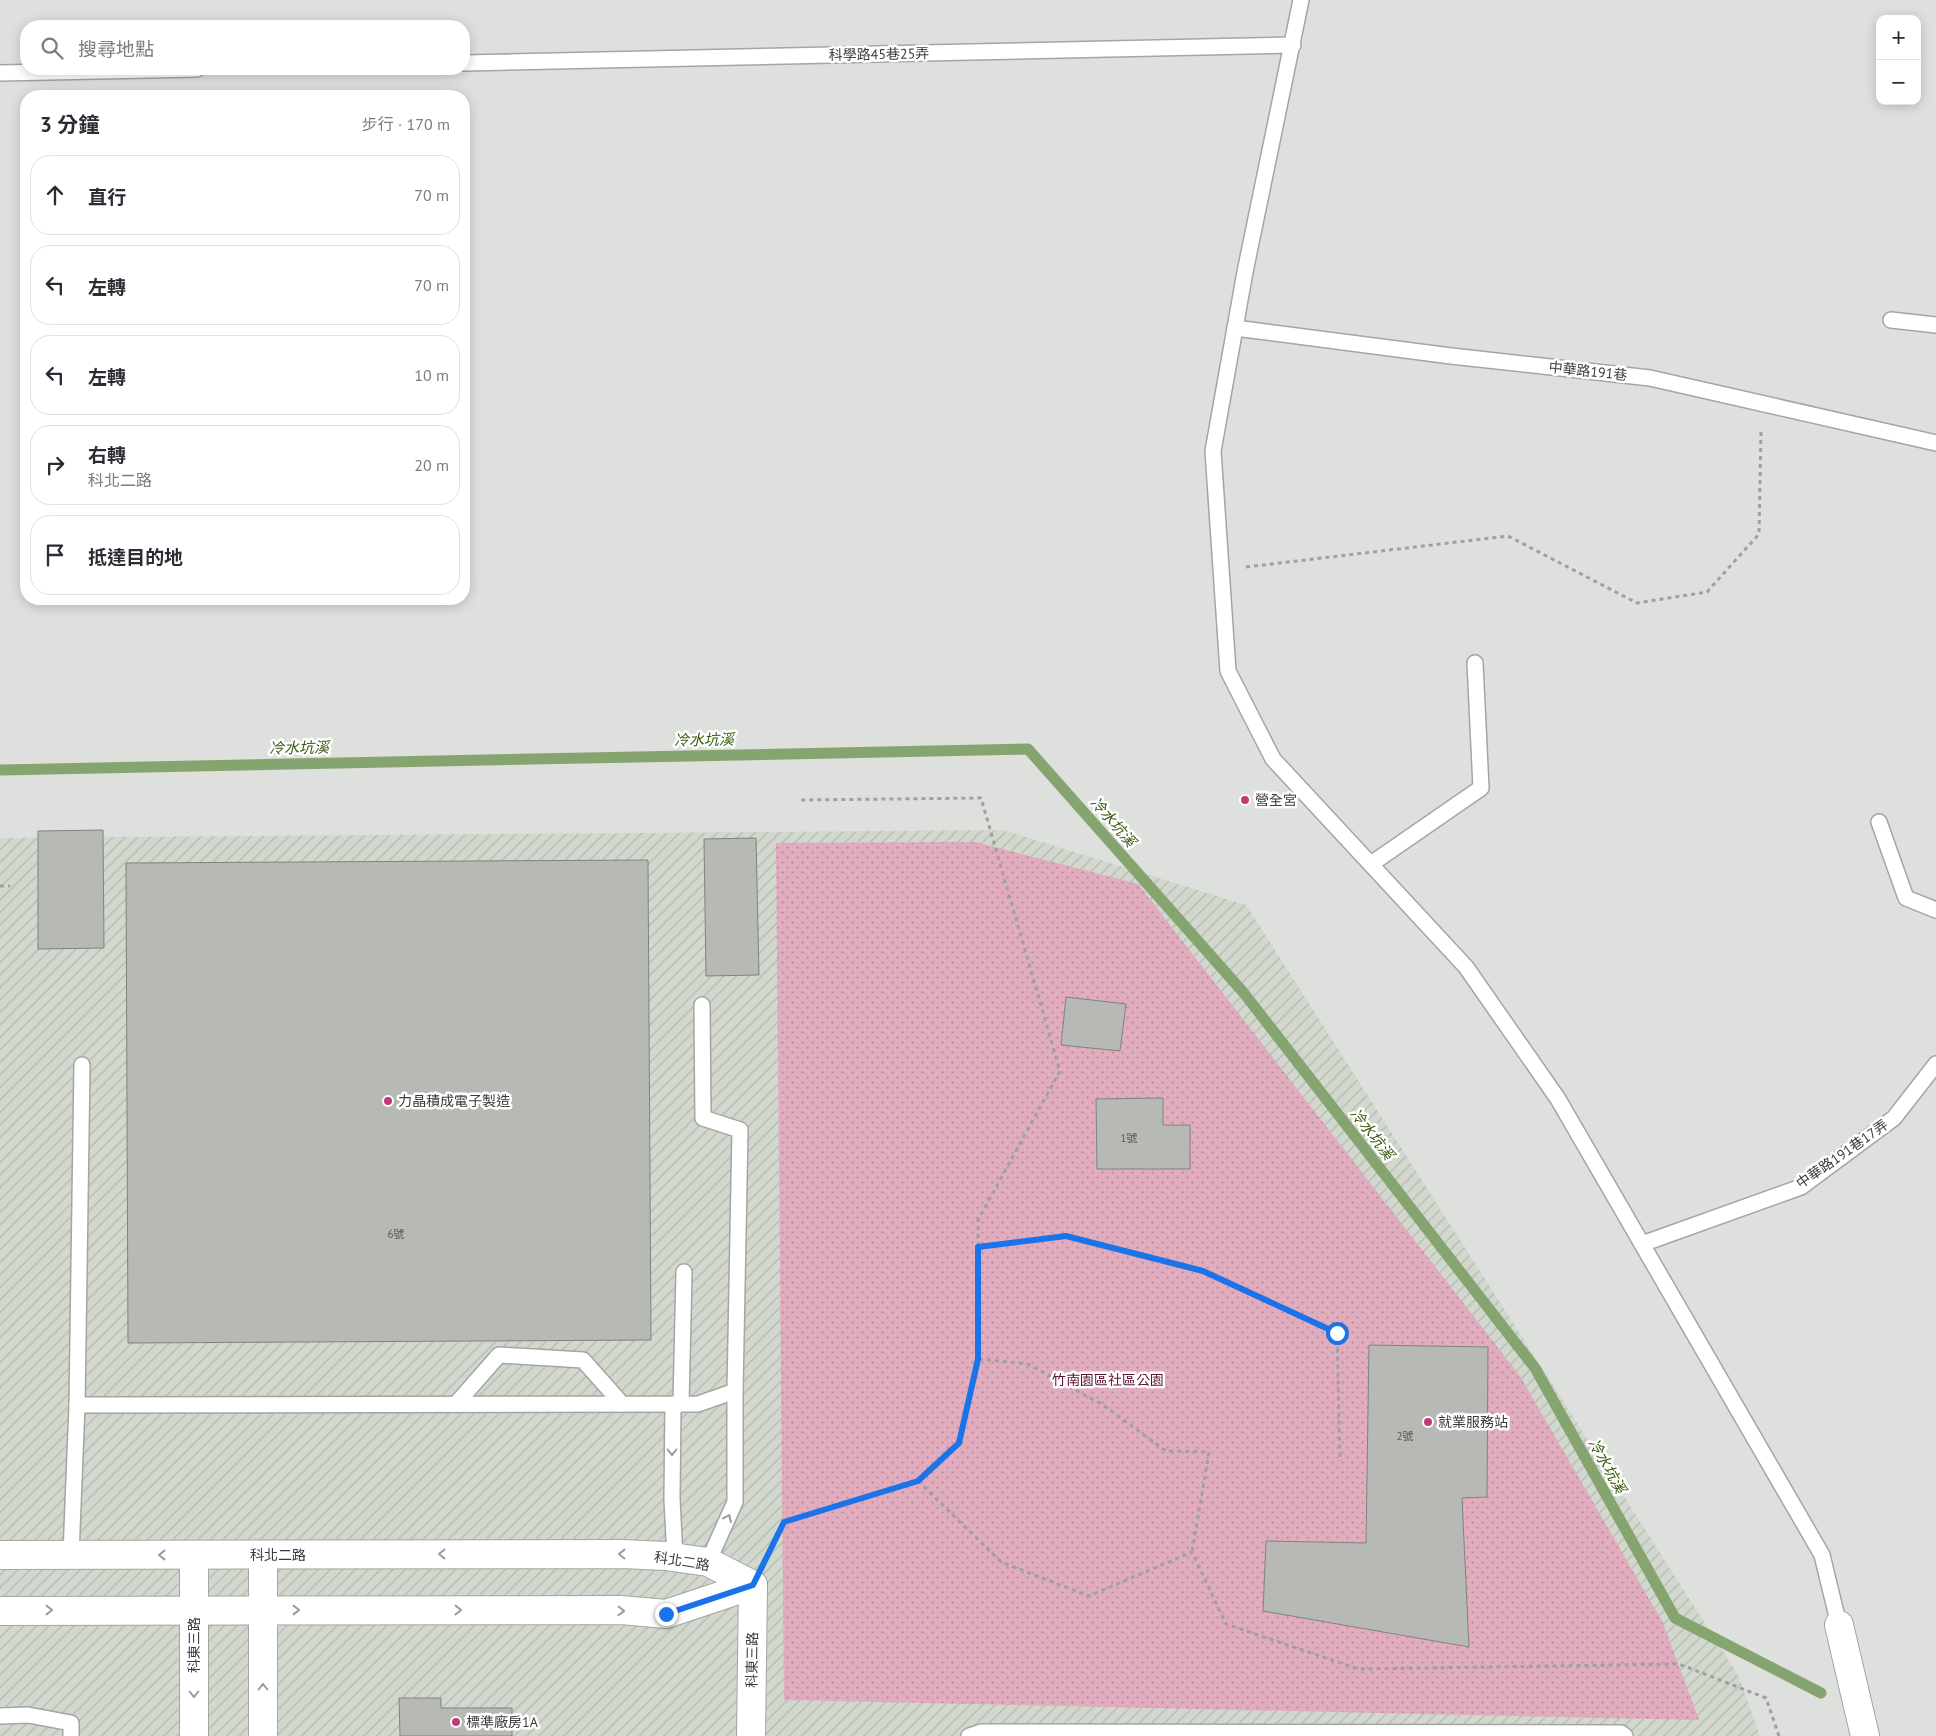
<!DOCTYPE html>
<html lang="zh-TW">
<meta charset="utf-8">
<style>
body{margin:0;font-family:"PT Sans","Noto Sans TC",sans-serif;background:#f2f2f3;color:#2b2b33}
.controls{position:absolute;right:15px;top:15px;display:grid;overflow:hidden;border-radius:10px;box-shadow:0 2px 12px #0003}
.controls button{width:45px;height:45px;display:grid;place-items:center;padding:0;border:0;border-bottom:1px solid #e1e1e2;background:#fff;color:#2b2b33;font:25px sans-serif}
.stop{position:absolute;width:15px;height:15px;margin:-11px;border:4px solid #1a73e8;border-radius:50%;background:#fff}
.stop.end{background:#1a73e8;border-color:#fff;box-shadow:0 1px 5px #0008}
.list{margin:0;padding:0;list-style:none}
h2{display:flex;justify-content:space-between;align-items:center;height:65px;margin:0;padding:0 20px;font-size:21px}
h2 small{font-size:16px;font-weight:400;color:#7c7c81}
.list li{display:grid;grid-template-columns:32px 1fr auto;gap:15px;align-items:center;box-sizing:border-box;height:80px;margin:0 10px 10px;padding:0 10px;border:1px solid #e1e1e2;border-radius:20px}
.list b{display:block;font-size:19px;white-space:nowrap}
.list p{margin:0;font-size:16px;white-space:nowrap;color:#7c7c81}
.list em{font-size:16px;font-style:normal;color:#7c7c81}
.icon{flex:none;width:28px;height:28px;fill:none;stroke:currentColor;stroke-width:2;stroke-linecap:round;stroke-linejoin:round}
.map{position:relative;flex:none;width:1936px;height:1736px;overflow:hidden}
.search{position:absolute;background:#fff;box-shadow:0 2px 12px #0003;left:20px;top:20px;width:450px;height:55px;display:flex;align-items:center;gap:12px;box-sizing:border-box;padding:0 18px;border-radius:20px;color:#7c7c81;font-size:19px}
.panel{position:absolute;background:#fff;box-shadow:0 2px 12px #0003;left:20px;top:90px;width:450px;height:515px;border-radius:20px}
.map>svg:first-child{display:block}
.industrial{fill:url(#industrial-furrows)}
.park{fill:url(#park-dots)}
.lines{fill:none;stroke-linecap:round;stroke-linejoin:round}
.stream{stroke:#86a470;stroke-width:11}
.building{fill:#b7b9b5;stroke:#81837f}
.service-casing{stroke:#a3a6a1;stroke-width:18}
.minor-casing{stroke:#a3a6a1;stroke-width:30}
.path{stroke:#9ea19e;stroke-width:3;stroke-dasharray:4 4;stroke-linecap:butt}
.service{stroke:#fff;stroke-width:15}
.minor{stroke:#fff;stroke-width:28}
.oneway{stroke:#9c9c9c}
.route{stroke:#1a73e8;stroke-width:6}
.poi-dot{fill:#c13a78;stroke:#fff;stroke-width:2}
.labels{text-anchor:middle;stroke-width:5;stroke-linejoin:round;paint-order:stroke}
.number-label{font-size:11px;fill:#585a58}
.street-label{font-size:14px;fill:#393a39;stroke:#fff}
.poi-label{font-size:14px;fill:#393a39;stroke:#fff;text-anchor:start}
.park-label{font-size:14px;fill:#5b1235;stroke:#fff}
.water-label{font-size:15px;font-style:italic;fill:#35590c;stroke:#fff}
</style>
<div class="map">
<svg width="1936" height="1736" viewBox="0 0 1936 1736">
<defs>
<pattern id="industrial-furrows" width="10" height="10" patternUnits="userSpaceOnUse" patternTransform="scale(1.25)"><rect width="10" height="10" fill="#d2d8cd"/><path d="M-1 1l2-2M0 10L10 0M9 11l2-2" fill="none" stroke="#b5bab1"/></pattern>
<pattern id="park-dots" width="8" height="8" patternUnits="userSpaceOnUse" patternTransform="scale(1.25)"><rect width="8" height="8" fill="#e1acbe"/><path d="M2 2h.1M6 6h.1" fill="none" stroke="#b78d9b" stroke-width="1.8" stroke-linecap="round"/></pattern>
</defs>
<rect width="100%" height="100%" fill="#dde0dc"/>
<!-- industrial -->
<path class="industrial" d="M1003,830L1246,905L1738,1675L1760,1736H0V838Z"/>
<!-- park -->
<path class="park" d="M975,842L1138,884L1520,1376L1663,1623L1699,1720L784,1700L776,843Z"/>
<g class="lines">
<!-- stream -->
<path class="stream" d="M0,770L1028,749L1243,992L1535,1368L1675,1618L1821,1693"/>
</g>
<!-- building -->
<g class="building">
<path d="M103,830L104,948L38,949V831Z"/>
<path d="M756,838L759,975L706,976L704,839Z"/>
<path d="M648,860L651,1340L128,1343L126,863Z"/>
<path d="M1066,997L1126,1004L1120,1051L1061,1045Z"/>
<path d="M1163,1098V1125H1190V1169H1097L1096,1099Z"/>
<path d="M1369,1345L1488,1347L1487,1497L1462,1498L1469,1647L1263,1611L1266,1541L1366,1543Z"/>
<path d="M399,1698H441V1708H512V1736H400Z"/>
</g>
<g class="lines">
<!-- service casing -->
<g class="service-casing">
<g id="service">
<path d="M1301,0L1245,272L1213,451L1228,671L1273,759L1466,967L1558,1099L1822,1555L1839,1625"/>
<path d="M464,63L1293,45"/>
<path d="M0,73L197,69"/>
<path d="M1891,320L1936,325"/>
<path d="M1235,328L1451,356L1650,378L1936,443"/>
<path d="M1879,822L1906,898L1936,910"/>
<path d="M1371,864L1481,788L1475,663"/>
<path d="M1642,1244L1801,1187L1894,1118L1936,1064"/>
<path d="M456,1404L499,1355L583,1360L622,1404"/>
<path d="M673,1404L672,1499L675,1558"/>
<path d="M681,1404L684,1272"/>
<path d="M77,1405L82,1065"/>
<path d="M71,1555L77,1405L698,1404L735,1391L740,1130L703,1118L702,1005"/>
<path d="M708,1562L735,1502V1391"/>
<path d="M0,1716L28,1715L71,1723V1736"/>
<path d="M969,1736L981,1732L1621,1733L1625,1736"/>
</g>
</g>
<!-- minor casing -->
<g class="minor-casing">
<g id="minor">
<path d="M0,1555L623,1554L665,1556L708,1562L753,1585"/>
<path d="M194,1555V1736"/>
<path d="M263,1555V1736"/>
<path d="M0,1611L621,1610L666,1614L753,1585"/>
<path d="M1839,1625L1865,1736"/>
<path d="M751,1736L753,1585"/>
</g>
</g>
<!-- path -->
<g class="path">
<path d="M1246,567L1508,536L1637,603L1707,592L1759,534L1761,431"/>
<path d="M0,886H10"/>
<path d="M979,1247L1066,1237L1203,1271L1337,1333L1340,1461"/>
<path d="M979,1359L1028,1364L1103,1405L1166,1451L1209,1452L1192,1552"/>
<path d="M918,1481L1001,1562L1089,1596L1192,1552L1226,1624L1358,1669L1679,1664L1766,1698L1779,1736"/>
<path d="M768,1555L784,1522L918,1481L959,1443L979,1359L978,1220L1060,1071L981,798L801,800"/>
</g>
<!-- service -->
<use href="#service" class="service"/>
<!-- minor -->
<use href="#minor" class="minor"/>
</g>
<!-- one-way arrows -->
<defs><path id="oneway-chevron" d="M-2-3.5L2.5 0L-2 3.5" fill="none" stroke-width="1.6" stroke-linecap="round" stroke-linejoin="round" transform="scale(1.25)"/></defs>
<g class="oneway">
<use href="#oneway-chevron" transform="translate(672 1452) rotate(90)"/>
<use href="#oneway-chevron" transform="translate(728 1518) rotate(-65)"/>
<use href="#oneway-chevron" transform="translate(442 1554) rotate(180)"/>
<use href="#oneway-chevron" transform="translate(622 1554) rotate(-179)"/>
<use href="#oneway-chevron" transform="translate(162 1555) rotate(180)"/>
<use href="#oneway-chevron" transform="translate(49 1610)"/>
<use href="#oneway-chevron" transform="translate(296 1610)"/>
<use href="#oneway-chevron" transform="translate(458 1610)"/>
<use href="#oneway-chevron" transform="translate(621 1611) rotate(2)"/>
<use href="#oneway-chevron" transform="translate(263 1687) rotate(-90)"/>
<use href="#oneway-chevron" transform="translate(194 1694) rotate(90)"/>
</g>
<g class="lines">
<!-- route -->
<path class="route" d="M666,1614L753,1585L784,1522L918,1481L959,1443L978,1359V1247L1066,1236L1203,1271L1337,1333"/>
</g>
<!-- markers -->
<g class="poi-dot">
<circle cx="1245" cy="800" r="5"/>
<circle cx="388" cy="1101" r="5"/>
<circle cx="1428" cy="1422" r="5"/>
<circle cx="456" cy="1722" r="5"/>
</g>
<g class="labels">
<!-- number labels -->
<g class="number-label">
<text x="1129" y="1142">1號</text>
<text x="396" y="1238">6號</text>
<text x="1405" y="1440">2號</text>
</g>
<!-- street labels -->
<g class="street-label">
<text transform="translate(879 54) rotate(-1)" y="5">科學路45巷25弄</text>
<text transform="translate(1588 371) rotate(6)" y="5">中華路191巷</text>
<text transform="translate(1842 1154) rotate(-35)" y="5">中華路191巷17弄</text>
<text x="278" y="1560">科北二路</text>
<text transform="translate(682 1561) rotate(9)" y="5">科北二路</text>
<text transform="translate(194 1645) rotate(-90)" y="5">科東三路</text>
<text transform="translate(752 1660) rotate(-89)" y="5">科東三路</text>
</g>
<!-- poi labels -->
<g class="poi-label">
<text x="1255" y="805">營全宮</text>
<text x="398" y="1106">力晶積成電子製造</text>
<text x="1438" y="1427">就業服務站</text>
<text x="466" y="1727">標準廠房1A</text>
</g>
<!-- park labels -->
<g class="park-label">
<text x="1108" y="1385">竹南園區社區公園</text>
</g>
<!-- water labels -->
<g class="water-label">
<text transform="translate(704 740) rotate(-1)" y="5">冷水坑溪</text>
<text transform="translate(299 748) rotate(-1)" y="5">冷水坑溪</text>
<text transform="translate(1113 822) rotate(49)" y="5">冷水坑溪</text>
<text transform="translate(1372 1134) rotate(52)" y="5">冷水坑溪</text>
<text transform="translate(1607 1466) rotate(61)" y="5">冷水坑溪</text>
</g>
</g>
</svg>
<div class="controls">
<button>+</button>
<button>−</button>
</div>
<div class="stop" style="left:1337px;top:1333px"></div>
<div class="stop end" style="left:666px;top:1614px"></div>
<div class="search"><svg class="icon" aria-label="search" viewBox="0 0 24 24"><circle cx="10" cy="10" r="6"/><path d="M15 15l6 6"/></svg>搜尋地點</div>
<section class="panel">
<h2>3 分鐘<small>步行 · 170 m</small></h2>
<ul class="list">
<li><svg class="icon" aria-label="ahead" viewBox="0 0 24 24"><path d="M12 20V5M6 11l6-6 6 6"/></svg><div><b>直行</b></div><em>70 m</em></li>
<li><svg class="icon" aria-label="left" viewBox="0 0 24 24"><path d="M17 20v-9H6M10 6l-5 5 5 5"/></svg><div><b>左轉</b></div><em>70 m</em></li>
<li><svg class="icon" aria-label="left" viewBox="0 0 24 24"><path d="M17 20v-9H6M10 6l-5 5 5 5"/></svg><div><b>左轉</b></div><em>10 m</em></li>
<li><svg class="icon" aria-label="right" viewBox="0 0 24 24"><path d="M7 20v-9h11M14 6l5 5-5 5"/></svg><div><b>右轉</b><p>科北二路</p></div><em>20 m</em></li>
<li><svg class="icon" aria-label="arrive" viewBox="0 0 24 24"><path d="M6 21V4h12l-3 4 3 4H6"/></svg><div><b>抵達目的地</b></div></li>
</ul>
</section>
</div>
